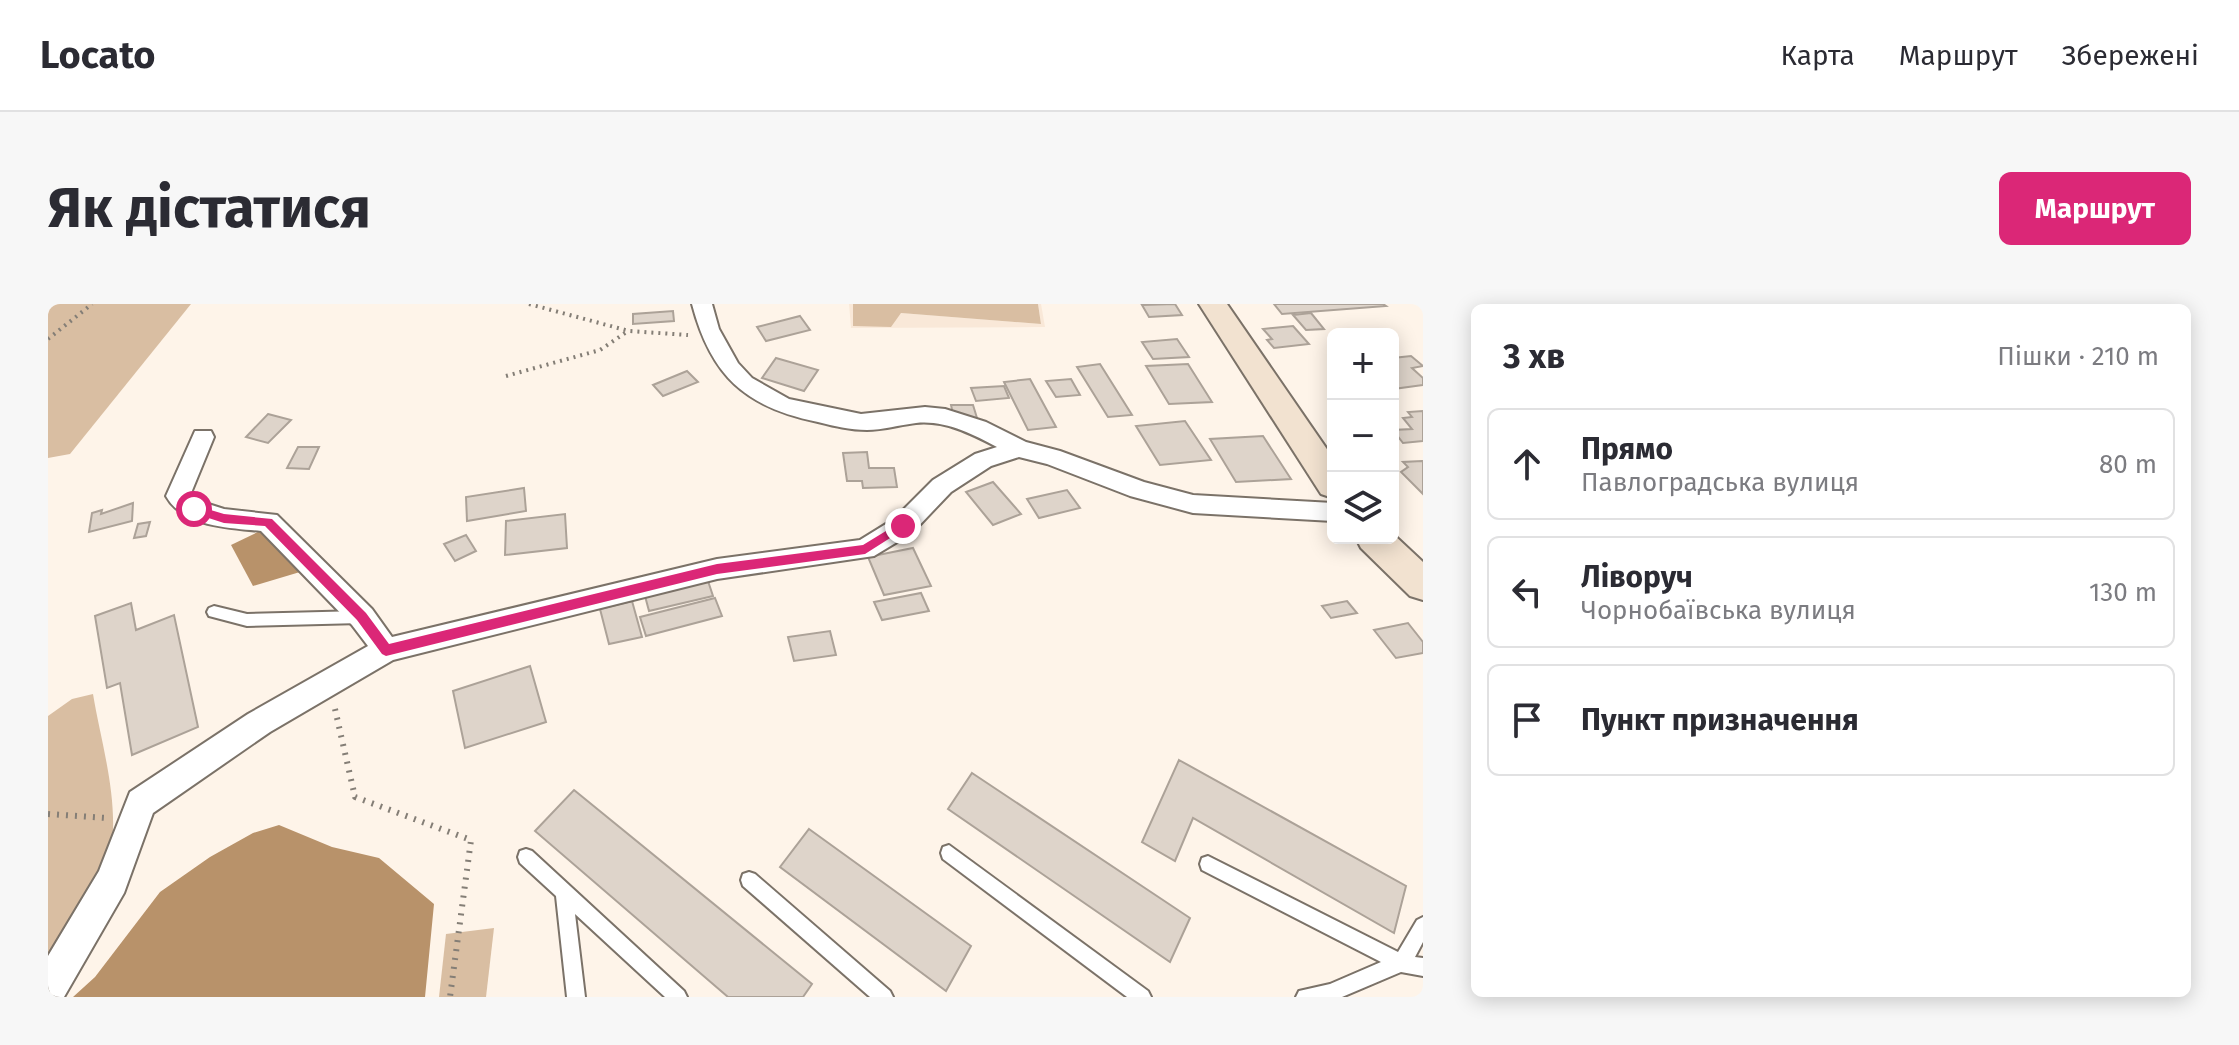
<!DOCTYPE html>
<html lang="uk">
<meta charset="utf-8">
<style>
body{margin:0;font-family:"Fira Sans",sans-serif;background:#f7f7f7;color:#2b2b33}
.controls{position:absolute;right:24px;top:24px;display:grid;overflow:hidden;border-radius:12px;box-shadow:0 4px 20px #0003}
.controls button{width:72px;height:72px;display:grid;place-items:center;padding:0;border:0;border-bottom:2px solid #e1e1e2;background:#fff;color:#2b2b33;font:40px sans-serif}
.stop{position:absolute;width:24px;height:24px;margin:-18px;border:6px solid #db2777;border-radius:50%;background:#fff}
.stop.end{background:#db2777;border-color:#fff;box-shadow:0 2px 8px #0008}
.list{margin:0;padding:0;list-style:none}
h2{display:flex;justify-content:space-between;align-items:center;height:104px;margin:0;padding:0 32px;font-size:34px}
h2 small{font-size:26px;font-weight:400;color:#7c7c81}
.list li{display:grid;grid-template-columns:52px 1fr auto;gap:24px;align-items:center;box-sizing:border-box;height:112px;margin:0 16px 16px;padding:0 16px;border:2px solid #e1e1e2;border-radius:12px}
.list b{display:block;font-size:30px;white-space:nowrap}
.list p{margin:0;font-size:26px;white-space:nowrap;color:#7c7c81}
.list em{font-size:26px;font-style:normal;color:#7c7c81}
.icon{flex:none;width:44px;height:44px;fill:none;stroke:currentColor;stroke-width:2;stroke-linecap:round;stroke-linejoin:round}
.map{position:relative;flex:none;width:1375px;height:693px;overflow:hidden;border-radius:12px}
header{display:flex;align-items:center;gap:48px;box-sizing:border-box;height:112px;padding:0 40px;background:#fff;border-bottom:2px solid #e1e1e2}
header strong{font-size:38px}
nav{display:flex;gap:44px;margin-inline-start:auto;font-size:28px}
.intro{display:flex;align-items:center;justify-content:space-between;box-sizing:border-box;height:192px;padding:0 48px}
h1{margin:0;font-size:56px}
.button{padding:20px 36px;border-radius:12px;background:#db2777;color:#fff;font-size:28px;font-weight:700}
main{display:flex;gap:48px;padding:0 48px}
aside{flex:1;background:#fff;border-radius:12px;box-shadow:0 4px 20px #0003}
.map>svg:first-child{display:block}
.built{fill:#f9e8d8}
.green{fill:#d9bea2}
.water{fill:#b8926a}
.building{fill:#ded4ca;stroke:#aca298;stroke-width:2}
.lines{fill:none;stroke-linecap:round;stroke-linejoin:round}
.lane-casing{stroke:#7b7268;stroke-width:4}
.street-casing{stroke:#7b7268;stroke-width:4}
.secondary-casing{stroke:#7b7268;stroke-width:4}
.path-far1{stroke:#847e76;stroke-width:4;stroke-dasharray:2 5;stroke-linecap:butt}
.path{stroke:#847e76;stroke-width:6;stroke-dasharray:2 7;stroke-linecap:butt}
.lane{fill:#fff;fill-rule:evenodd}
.street{fill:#fff;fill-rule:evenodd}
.secondary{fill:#f2e2d0;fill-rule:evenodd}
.route{fill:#db2777}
</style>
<header>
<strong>Locato</strong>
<nav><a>Карта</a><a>Маршрут</a><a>Збережені</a></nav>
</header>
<div class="intro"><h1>Як дістатися</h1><a class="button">Маршрут</a></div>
<main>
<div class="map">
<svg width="1375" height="693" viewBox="0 0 1375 693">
<rect width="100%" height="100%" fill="#fef4e9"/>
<!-- built -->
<path class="built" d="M801,0H805L806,22L853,9L993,20L990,0H993L997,23L803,24Z"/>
<!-- green -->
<g class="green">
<path d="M0,0H143L22,150L0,154Z"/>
<path d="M805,0H990L993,20L853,9L843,23L805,22Z"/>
<path d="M45,390C54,445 79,520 55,573C41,604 18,634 0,663V412L24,395Z"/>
<path d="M446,624L438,693H391L398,630Z"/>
</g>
<!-- water -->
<g class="water">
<path d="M214,226L252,268L205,282L183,241Z"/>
<path d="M231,521L284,543L331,554L386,600L377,693H25L47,673L112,588L162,553L205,529Z"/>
</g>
<!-- building -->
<g class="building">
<path d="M1127,0L1134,11L1101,13L1094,1Z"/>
<path d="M1226,0H1335L1338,2L1234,10Z"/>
<path d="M625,7L626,17L585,20V10Z"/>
<path d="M1263,9L1276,25L1258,26L1245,11Z"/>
<path d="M752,12L762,26L718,37L709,23Z"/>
<path d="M1245,22L1261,40L1226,44L1219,36L1224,35L1215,25Z"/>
<path d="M1129,35L1141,53L1105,55L1094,38Z"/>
<path d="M1363,52L1375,62L1364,64L1375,74V81L1345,85V54Z"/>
<path d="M728,54L770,66L756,87L714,74Z"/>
<path d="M1052,60L1084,111L1060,113L1029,63Z"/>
<path d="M1140,60L1164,98L1121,100L1098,62Z"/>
<path d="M639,67L650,78L615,92L605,81Z"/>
<path d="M982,75L1008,123L980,126L956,78Z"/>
<path d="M1023,75L1032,91L1008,93L998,77Z"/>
<path d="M956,82L961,94L928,97L923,84Z"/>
<path d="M903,101H925L929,114H906Z"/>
<path d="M1375,107V137L1355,139L1345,126L1364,125L1355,114L1364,113L1360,108Z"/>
<path d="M220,110L243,116L220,139L198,133Z"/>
<path d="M1137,117L1163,156L1112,161L1088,122Z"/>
<path d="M1215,132L1243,175L1188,178L1162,135Z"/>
<path d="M250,143H271L261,165L239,164Z"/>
<path d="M819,148L821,164H846L849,183L815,184L814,177H799L795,149Z"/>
<path d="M1374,157H1375V190L1353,168L1360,163L1355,158Z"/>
<path d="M945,178L973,210L945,221L918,188Z"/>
<path d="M476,184L478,207L419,217L418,193Z"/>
<path d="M1019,186L1032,204L991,214L979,195Z"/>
<path d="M85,199L84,217L41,228L44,209L54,206L53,210Z"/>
<path d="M517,210L519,244L457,251L458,217Z"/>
<path d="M102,218L98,232L86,234L90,220Z"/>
<path d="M418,231L428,247L407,257L396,240Z"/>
<path d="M865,244L883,282L836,291L820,253Z"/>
<path d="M660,277L665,292L601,307L597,292Z"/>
<path d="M873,289L881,307L834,316L826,298Z"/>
<path d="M667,294L674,312L598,332L592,313Z"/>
<path d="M584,297L594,333L561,340L552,305Z"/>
<path d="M1299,297L1309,309L1283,314L1274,302Z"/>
<path d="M83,299L88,326L126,311L150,423L84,451L72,379L59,384L47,312Z"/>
<path d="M1360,319L1375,338V349L1348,354L1326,326Z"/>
<path d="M782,327L788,351L746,357L740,333Z"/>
<path d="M482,362L498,418L417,444L405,387Z"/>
<path d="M1131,456L1358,582L1346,629L1145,514L1127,557L1094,538Z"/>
<path d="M924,469L1142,614L1122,658L900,505Z"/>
<path d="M526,486L764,680L755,693H680L487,527Z"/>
<path d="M761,525L923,642L898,687L732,563Z"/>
</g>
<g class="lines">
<!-- lane casing -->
<g class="lane-casing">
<g id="lane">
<path d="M166,302L199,310L313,307L318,309L320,313L318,317L313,319L199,322L161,312L159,308L161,304Z"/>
<path d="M901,541L1100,687L1103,693H1079L895,555L893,549L895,543Z"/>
<path d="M478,545L484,547L636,687L639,693H617L527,610L537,693H519L508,592L472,559L470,553L472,547Z"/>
<path d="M1160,552L1350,648L1369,616L1375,613V638L1367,653L1375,654V672L1353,668L1294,693H1248L1251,687L1282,680L1333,658L1154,566L1152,560L1154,554Z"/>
<path d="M701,568L707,570L842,687L845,693H822L695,582L693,576L695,570Z"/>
</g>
</g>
<!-- street casing -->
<g class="street-casing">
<path id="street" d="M644,0H664L671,25L690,59L704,74L741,95L813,110L877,103L897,105L938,118L978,138L1012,147L1096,178L1145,191L1285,199V217L1145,209L1082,192L999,160L971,153L943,162L903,188L864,229L826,252L669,275L345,356L222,428L105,509L76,589L16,693H0V652L51,567L82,488L200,410L320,342L304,321L213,227C182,224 135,223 118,192L147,127H163L166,133L143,189L154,198L176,205L229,211L324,305L344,333L669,255L812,236L846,215L885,176L927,150L949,143C924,130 897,116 868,119C851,121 835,126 819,126C802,126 786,122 770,118C697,103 663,72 644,0Z"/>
</g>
<!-- secondary casing -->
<g class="secondary-casing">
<g id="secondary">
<path d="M1151,0H1179L1285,154V194L1273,190Z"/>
<path d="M1345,230L1375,258V296L1362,292L1313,244L1308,234H1345Z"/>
</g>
</g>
<!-- path-far1 -->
<g class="path-far1">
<path d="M481,0L581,27L640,31"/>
<path d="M0,35L44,0"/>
<path d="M458,72L552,46L580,27"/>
</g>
<!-- path -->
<g class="path">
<path d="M287,405L307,493L423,536L402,693"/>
<path d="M0,510L59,514"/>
</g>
<!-- lane -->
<use href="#lane" class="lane"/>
<!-- street -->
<use href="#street" class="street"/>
<!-- secondary -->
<use href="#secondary" class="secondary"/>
</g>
<!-- route -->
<path class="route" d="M146,201L176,210L224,215L318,309L341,340L669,260L815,241L851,219L855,218L861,222L817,250L669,270L338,352L334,350L309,316L217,222L176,219L142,208V202Z"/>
</svg>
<div class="controls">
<button>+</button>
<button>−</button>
<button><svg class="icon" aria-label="layers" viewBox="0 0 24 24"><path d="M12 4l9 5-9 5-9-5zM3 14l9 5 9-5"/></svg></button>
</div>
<div class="stop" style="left:146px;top:205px"></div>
<div class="stop end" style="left:855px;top:222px"></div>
</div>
<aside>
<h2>3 хв<small>Пішки · 210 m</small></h2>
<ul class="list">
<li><svg class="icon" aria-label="ahead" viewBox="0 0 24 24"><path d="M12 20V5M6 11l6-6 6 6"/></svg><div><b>Прямо</b><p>Павлоградська вулиця</p></div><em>80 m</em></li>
<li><svg class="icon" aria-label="left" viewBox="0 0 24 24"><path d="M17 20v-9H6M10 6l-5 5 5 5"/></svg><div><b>Ліворуч</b><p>Чорнобаївська вулиця</p></div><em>130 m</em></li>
<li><svg class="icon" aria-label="arrive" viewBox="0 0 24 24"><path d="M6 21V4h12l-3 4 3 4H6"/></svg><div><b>Пункт призначення</b></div></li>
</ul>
</aside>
</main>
